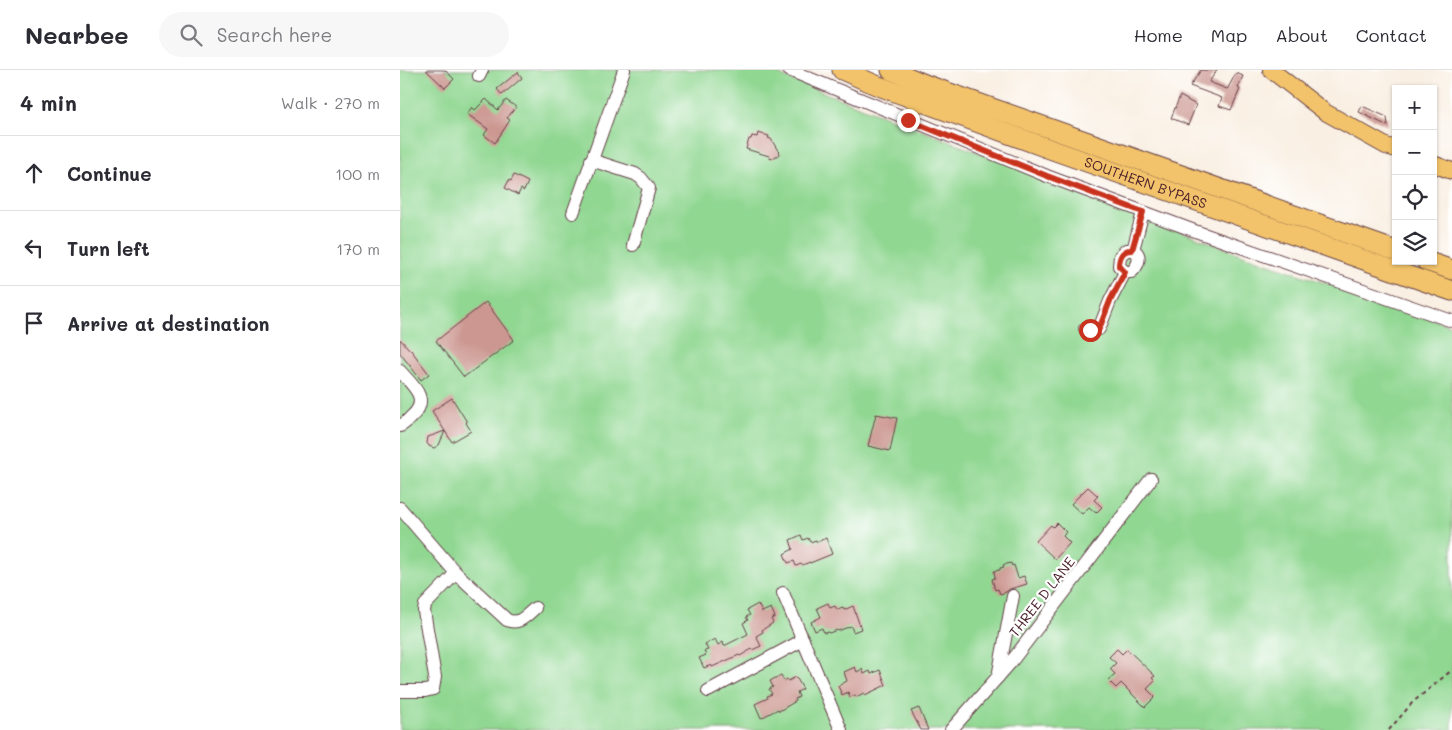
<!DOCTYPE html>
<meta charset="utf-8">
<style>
body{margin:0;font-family:Mali,sans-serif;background:#f7f7f7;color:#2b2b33}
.controls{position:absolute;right:15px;top:15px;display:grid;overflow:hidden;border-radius:0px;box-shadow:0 1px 4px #0004}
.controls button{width:45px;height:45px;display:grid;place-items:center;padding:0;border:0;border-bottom:1px solid #e1e1e2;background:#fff;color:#2b2b33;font:25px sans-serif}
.stop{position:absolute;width:15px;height:15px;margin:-11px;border:4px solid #c8321e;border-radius:50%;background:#fff}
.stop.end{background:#c8321e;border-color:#fff;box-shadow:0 1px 5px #0008}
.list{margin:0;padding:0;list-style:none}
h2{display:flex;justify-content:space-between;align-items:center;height:65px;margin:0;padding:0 20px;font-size:21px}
h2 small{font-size:16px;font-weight:400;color:#7c7c81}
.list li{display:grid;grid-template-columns:32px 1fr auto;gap:15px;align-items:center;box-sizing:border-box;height:75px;padding:0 20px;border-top:1px solid #e1e1e2}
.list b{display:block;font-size:19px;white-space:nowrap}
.list em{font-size:16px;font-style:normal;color:#7c7c81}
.icon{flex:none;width:28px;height:28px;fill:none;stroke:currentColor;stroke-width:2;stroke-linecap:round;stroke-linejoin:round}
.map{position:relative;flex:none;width:1052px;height:660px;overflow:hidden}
header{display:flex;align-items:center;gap:30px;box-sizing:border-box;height:70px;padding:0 25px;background:#fff;border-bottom:1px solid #e1e1e2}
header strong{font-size:24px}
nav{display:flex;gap:28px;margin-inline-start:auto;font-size:18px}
.search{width:350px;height:45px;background:#f7f7f7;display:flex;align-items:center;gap:12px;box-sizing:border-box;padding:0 18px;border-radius:28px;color:#7c7c81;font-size:19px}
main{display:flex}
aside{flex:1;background:#fff}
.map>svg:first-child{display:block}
.green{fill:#90d791;stroke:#6d7b5e}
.building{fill:#cc9791}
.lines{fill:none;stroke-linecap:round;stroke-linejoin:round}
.minor-casing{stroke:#643e46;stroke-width:14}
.major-casing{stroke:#643e46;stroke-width:18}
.highway-casing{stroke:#643e46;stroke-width:21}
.path{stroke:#643e46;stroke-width:2;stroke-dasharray:4 4;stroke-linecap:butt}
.minor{stroke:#fff;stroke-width:12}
.major{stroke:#f2c36a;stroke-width:16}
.highway{stroke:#f2c36a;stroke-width:19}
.route{stroke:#c8321e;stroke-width:6}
.labels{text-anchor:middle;stroke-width:4.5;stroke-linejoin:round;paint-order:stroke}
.street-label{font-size:14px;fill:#4a1f2b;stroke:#fff}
</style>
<header>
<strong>Nearbee</strong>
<div class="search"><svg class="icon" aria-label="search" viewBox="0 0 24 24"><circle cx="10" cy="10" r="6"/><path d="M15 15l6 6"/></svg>Search here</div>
<nav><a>Home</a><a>Map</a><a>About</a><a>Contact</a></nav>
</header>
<main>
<aside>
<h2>4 min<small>Walk · 270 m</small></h2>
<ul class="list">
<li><svg class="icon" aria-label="ahead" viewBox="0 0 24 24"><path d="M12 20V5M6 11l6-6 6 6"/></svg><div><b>Continue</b></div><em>100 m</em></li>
<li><svg class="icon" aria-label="left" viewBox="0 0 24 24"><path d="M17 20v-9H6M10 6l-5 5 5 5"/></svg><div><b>Turn left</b></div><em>170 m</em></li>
<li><svg class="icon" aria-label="arrive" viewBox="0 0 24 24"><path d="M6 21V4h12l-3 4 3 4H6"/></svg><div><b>Arrive at destination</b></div></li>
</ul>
</aside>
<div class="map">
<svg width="1052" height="660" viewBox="0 0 1052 660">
<rect width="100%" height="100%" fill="#fff"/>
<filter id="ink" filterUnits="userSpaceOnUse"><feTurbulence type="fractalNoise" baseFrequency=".02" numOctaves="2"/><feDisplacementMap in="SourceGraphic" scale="10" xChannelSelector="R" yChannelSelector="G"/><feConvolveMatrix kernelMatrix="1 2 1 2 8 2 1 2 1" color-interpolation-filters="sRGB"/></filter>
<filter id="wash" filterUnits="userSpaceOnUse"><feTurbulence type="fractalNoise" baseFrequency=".0096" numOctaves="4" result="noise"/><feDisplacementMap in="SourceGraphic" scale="20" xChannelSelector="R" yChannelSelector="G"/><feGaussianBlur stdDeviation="1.12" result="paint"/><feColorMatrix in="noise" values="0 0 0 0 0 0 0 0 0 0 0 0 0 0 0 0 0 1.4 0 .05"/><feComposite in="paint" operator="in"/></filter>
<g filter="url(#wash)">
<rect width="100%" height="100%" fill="#f9efe2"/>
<!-- green -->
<path class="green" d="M0,0H372L384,7L837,183L1052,256V660H0Z"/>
<g id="blocks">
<!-- building -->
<g class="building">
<path d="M26,0H45L54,9L45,18Z"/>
<path d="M801,0H817L809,12L827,19L828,18L836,3L843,6L838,18L840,19L831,40L819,36L822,28L790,16Z"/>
<path d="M118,2L122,8L102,25L97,19Z"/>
<path d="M780,26L796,35L788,55L771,48Z"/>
<path d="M86,29L98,40L106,30L116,37L107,48L110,50L95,73L84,65L88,59L67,44L72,37L75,40Z"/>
<path d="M962,36L987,47L988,56L959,42Z"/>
<path d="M358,63L369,66L368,68L371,69L380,84L371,89L369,86L346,79L349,69H351L352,66L357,67Z"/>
<path d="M114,105L128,112L124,121L121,119L118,125L105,118L109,110L111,111Z"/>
<path d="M86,232L114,270L64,307L36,271Z"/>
<path d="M0,269L10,280H11L29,304L21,310L0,283Z"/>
<path d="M52,328L67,352L66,353L71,361L52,372L32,341Z"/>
<path d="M476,344L497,348L490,381L468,376Z"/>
<path d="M45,361L39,375L34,378L29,376L27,373L28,367Z"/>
<path d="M688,417L698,426L694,430L702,437L696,443L689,437L682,444L671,434Z"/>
<path d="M657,453L666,462L663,466L670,473L655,489L636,471L651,455L653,457Z"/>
<path d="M401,465L403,470L408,468L410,472L416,470L417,472L426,468L432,484L410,493V492L402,495L401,494L396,496L394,491L388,493L384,484L393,479L390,470Z"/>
<path d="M611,493L612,496L614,495L618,508L624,506L627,514L610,519L606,522L600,524L598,519L595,520L592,509L595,508L594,501L600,500V498L604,497L603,495Z"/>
<path d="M428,533L430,538L435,536L437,540L443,538L444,540L453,536L461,559L453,562L451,556L438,561L437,560L429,563L428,562L424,563L422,558L415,561L411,552L421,547L417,538Z"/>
<path d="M358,534L362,542L371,538L375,547L371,549L373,553L362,560L363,562L356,566L361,576L352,580V579L340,586L339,585L312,597L311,595L304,598L299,588L306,585L304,581L308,580L305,574L315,569L318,575L323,572L324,576L348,564L343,553L348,550L346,547L350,545L347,540Z"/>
<path d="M717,579L722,584L727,579L755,606L752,608L755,611L747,619L755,627L745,637L721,613L716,618L708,610L715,604L710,599L716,593L709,587Z"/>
<path d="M455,597L457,602L462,599L464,604L470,601L471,604L480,600L486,615L465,625L464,623L456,627L455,625L450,627L448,622L442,625L438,616L447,611L444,602Z"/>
<path d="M381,605L384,611L387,609L388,611L396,607L403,619L397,622L399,627L395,629L396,631L379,641L378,639L361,648L355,634L368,628L367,626L372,624L369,619L373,617L370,611Z"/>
<path d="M519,638L528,660H521L511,641Z"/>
</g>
</g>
</g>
<g filter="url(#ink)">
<use href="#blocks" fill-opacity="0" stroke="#643e46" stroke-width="1"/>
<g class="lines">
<!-- minor casing -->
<g class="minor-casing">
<g id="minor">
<path d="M389,0L647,106L795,161L1052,251"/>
<path d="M79,6L82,0"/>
<path d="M191,90L235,104L241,108L249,118L233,175"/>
<path d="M173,143L224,0"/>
<path d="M725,202H731C738,197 743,184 733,180"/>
<path d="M685,259L695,260L699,259L710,231L725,202L719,196L720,186L726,180H733L743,142"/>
<path d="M0,301C12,315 31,329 12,346C8,350 5,354 0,356"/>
<path d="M0,438L56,503L107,550C119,555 126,546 135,538"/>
<path d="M383,523L441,660"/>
<path d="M598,607L613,526"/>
<path d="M0,621H25L33,619L35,607L24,541L25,535L56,503"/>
<path d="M308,621L403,570"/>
<path d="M551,660L611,592L751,409"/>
</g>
</g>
<!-- major casing -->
<g class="major-casing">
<g id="major">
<path d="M871,0L925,42L986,76L996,79"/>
<path d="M1033,94L1052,101"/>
</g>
</g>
<!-- highway casing -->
<g class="highway-casing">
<g id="highway">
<path id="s1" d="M442,0L476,15L647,78L1052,221"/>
<path d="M491,0L527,15L996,181"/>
<path d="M1026,191L1052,200"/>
</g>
</g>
<!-- path -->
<path class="path" d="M989,660L1013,632L1052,600"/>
<!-- minor -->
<use href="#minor" class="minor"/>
<!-- major -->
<use href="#major" class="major"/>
<!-- highway -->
<use href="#highway" class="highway"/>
</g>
</g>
<g class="lines" filter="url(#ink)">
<!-- route -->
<path class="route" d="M508,50L647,106L743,142L732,180C723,179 719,187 719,196L725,202L710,231L699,259L695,260H690"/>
</g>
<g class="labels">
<!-- street labels -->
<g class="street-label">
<text dy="5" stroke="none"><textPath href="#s1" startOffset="324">SOUTHERN BYPASS</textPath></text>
<text transform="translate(642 527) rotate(-52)" y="5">THREE D LANE</text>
</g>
</g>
</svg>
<div class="controls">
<button>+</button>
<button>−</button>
<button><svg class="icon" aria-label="locate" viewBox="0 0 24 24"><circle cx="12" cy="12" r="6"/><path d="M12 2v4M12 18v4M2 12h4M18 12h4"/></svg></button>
<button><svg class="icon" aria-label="layers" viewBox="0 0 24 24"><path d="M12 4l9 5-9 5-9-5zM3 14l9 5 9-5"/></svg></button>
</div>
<div class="stop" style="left:690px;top:260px"></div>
<div class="stop end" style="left:508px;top:50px"></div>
</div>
</main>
